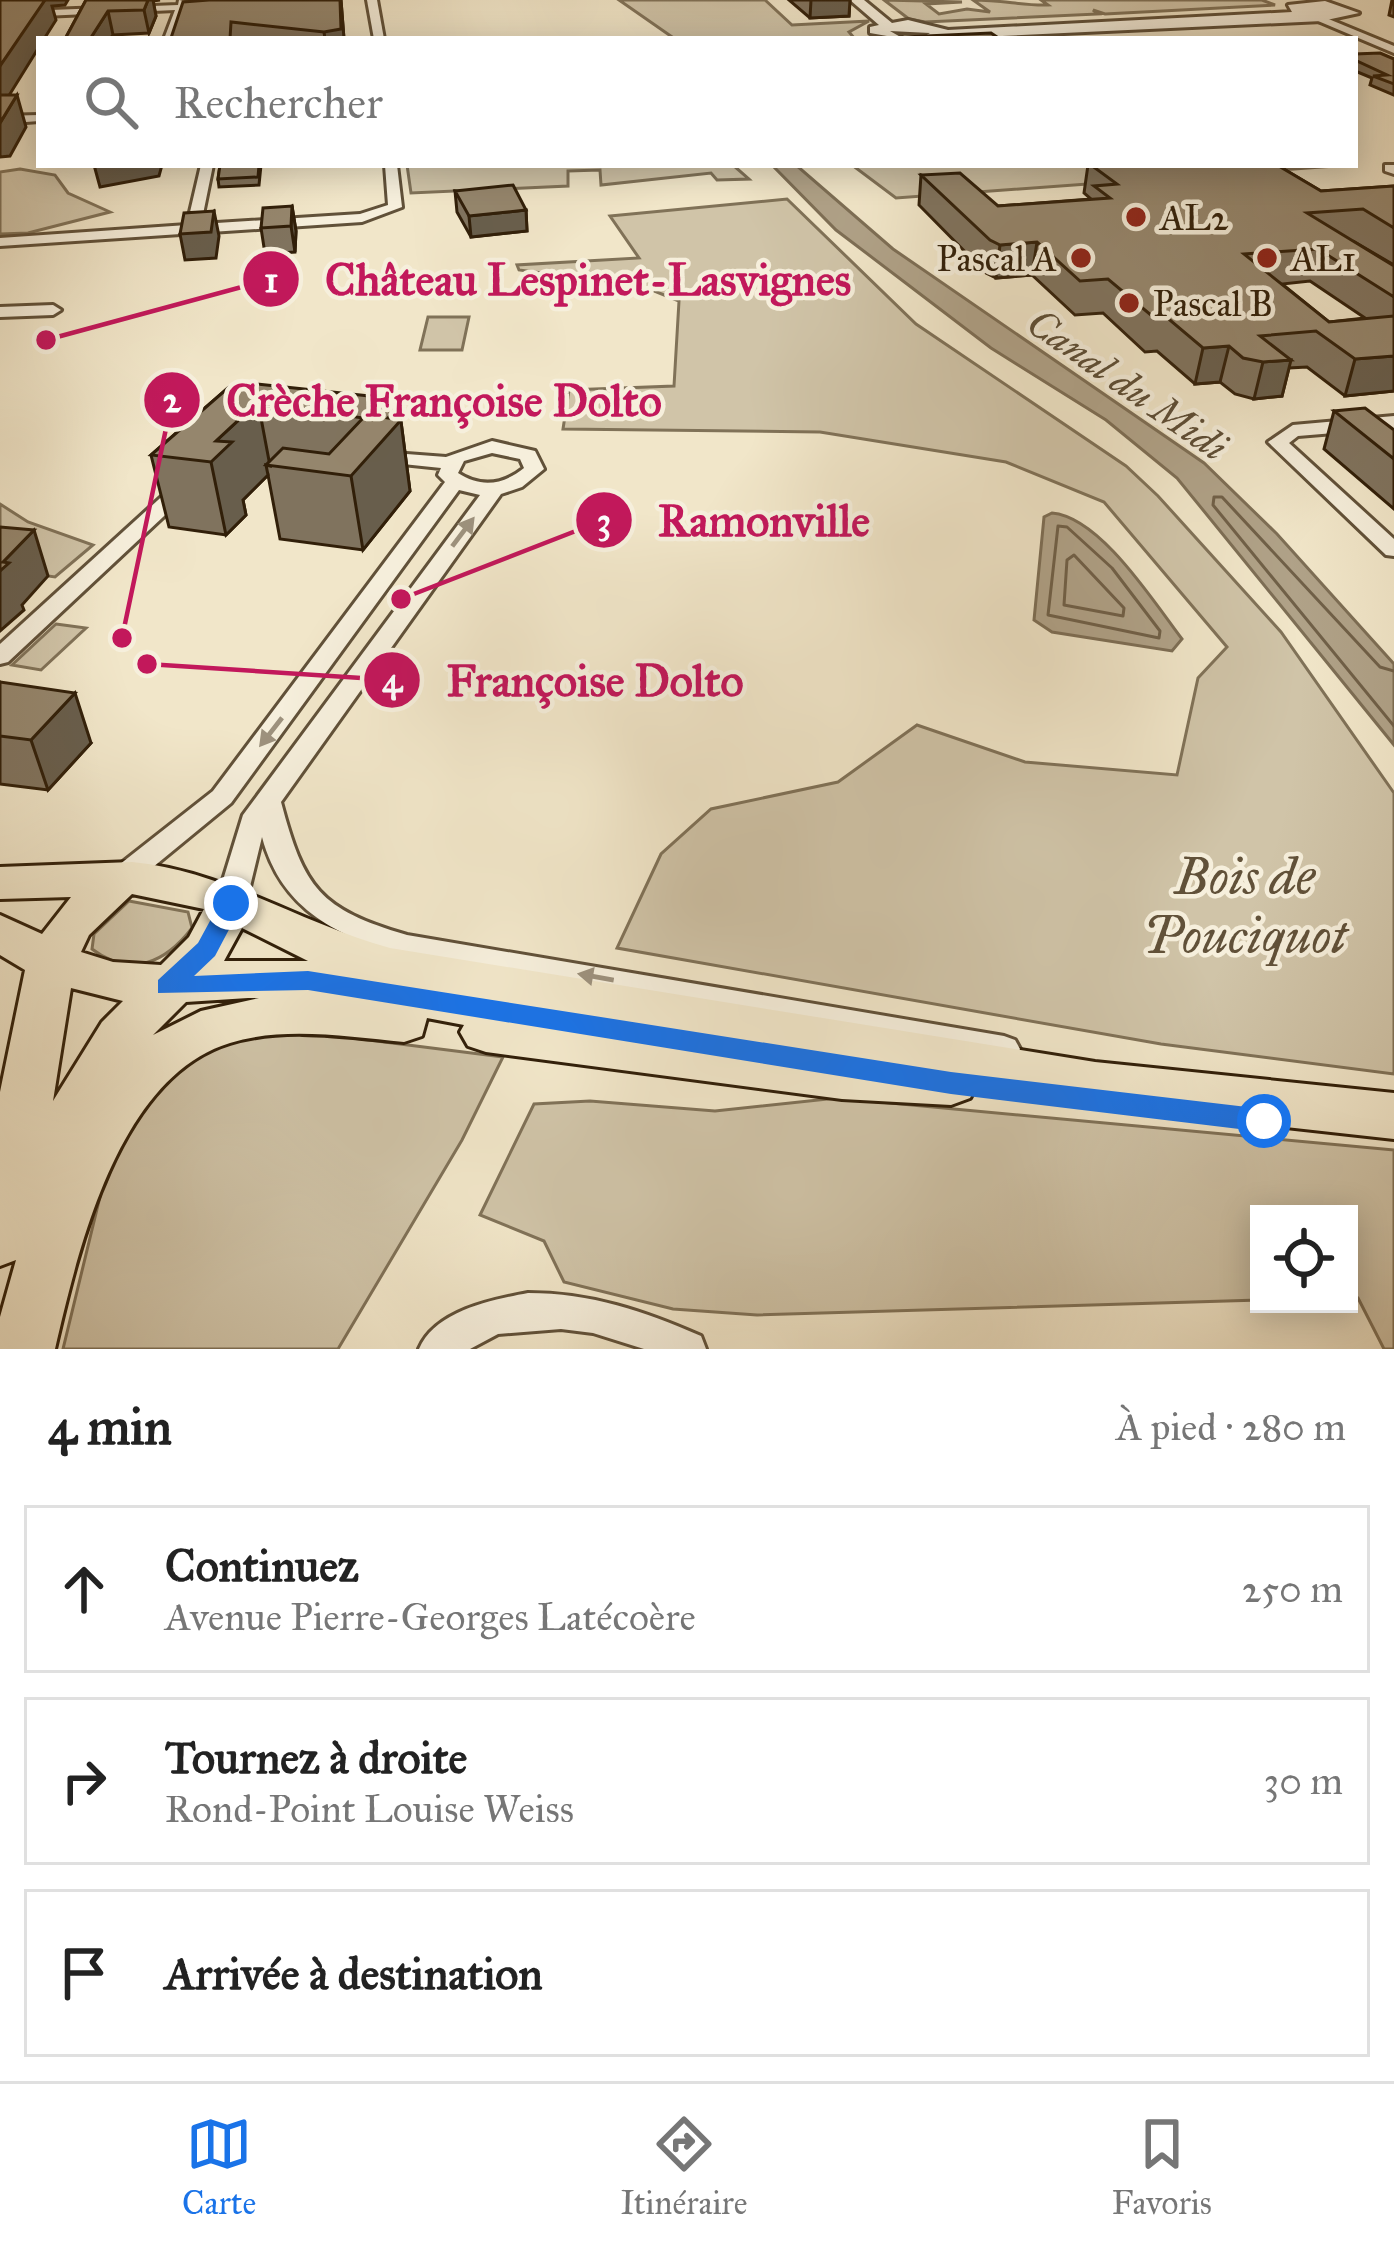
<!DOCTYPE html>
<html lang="fr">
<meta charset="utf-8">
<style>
body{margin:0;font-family:"IM FELL Great Primer",serif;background:#f2f2f2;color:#222}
.controls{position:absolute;right:36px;bottom:36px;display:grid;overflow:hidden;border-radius:0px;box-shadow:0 6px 30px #0003}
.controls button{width:108px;height:108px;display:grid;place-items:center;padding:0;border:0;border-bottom:3px solid #e0e0e0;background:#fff;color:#222;font:60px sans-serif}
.stop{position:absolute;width:36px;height:36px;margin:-27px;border:9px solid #1a73e8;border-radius:50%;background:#fff}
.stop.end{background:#1a73e8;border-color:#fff;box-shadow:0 3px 12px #0008}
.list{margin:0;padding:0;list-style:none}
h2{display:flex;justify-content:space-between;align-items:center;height:156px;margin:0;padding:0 48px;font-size:51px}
h2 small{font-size:39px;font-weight:400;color:#767676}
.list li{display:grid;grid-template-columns:78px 1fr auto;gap:36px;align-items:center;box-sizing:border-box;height:168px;margin:0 24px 24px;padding:0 24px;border:3px solid #e0e0e0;border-radius:0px}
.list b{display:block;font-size:45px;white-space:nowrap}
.list p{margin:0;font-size:39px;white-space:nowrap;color:#767676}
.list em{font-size:39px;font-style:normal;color:#767676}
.icon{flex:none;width:66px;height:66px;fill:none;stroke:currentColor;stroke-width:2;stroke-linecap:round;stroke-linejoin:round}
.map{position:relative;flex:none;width:1394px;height:1349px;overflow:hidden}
.search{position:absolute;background:#fff;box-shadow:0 6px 30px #0003;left:36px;right:36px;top:36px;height:132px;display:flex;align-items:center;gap:30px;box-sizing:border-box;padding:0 42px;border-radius:0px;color:#767676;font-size:45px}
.sheet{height:732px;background:#fff}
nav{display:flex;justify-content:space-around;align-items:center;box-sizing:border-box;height:168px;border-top:3px solid #e0e0e0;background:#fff;font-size:33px;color:#767676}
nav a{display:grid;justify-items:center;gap:6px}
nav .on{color:#1a73e8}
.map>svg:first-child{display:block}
.green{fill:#d0c4a8;stroke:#807258;stroke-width:3}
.water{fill:#b0a288;stroke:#7d6e55;stroke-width:3}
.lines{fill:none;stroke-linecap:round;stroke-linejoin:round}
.shore{stroke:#706048;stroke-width:3}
.minor-casing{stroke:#615139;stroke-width:6}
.tertiary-casing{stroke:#615139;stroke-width:6}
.primary-casing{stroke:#311f09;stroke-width:6}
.minor{fill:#f6efdc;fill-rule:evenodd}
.tertiary{fill:#f6efdc;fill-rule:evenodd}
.primary{fill:#f1e6c9;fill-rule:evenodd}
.wall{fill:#80735e;stroke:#311f09;stroke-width:3;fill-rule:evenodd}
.shaded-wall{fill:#685e4c;stroke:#311f09;stroke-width:3}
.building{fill:#95866d;stroke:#311f09;stroke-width:3}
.oneway{fill:#9d917d}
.route{fill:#1a73e8}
.poi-dot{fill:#8f2418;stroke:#f6efdc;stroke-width:4.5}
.labels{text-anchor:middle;stroke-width:9;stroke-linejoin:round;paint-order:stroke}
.far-poi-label{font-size:36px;fill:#311f09;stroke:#f6efdc;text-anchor:start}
.far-water-label{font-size:39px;font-style:italic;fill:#5d4d35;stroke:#f6efdc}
.near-park-label{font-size:51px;font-style:italic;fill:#615139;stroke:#f6efdc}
.leader{fill:none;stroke:#c2185b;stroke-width:4.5}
.callout-dot{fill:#c2185b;stroke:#f6efdc;stroke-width:4.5}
.mark-label{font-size:36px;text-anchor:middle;font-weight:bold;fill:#fff}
.callout-label{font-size:45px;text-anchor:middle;font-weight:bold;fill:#c2185b;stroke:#f6efdc;stroke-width:9;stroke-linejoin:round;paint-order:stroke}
</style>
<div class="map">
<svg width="1394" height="1349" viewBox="0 0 1394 1349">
<rect width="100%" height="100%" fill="#f1e6c9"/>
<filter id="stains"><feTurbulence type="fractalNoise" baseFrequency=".00167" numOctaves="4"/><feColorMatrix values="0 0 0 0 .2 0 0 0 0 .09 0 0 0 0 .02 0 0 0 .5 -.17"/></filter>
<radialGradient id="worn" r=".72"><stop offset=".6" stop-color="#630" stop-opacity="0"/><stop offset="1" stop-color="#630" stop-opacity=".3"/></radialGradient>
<!-- green -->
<g class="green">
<path d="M619,0H765L792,25L869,21L849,32L855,39H675Z"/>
<path d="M884,0L962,2L926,4L939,14L967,9L990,12L973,0C1004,0 1023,6 1048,5L1041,0H1262L1275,5L1105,14L1093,10L1098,14L925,22L909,19Z"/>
<path d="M407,165H733L749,179L717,180L711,173L601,185L600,170L568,171V186L411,193Z"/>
<path d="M852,165H1349L896,198Z"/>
<path d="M20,169L55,175L68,193L110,212L28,233L0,234V172Z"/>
<path d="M787,199L916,324L1126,466L1158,496L1281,632L1394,793V1074L1161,1044L617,948L661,854L711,809L838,782L917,725L1025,762L1177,775L1198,678L1227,647L1104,502L1006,462L820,432L563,429L569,390L674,386L679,301L642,286L519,270L517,265L639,258L610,216Z"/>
<path d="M428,317H469L462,350H420Z"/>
<path d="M0,504L28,522L93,545L55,577L0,569Z"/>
<path d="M56,624L86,628L41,670L12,665Z"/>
<path d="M129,901L188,912L192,928C166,962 131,979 92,949L94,934Z"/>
<path d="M297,1031L503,1057L462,1140L338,1349H63L115,1135L185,1061L248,1034Z"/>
<path d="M837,1098L1394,1150V1349H1384L1358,1298L1349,1297V1214H1259V1300L757,1315L673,1309L564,1282L544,1241L480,1215L534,1104L590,1101L715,1111Z"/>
</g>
<!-- water -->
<g class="water">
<path d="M772,165H796L893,249L1204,463L1277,534L1394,664V745L1177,478L1106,420L991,348L907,284L836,230Z"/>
<path d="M1052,513C1100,517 1153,601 1182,639L1172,651L1052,632L1034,620L1044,517Z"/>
</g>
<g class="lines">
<!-- shore -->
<g class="shore">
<path d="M1058,526L1067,527L1112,568L1160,631L1159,638L1048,615Z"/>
<path d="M1074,555L1124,608L1123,616L1064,605L1067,560Z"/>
<path d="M1394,671L1380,667L1222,497H1214L1213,505L1394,726"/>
</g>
<!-- minor casing -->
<g class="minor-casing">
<g id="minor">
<path d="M179,0L214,6L185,10L174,39H164L175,10L0,18V12L178,5Z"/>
<path d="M367,0H377L384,39H374Z"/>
<path d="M1314,13L1394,46V53L1311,18Z"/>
<path d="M39,115V121L0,124V116Z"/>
<path d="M201,165H213L201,224L360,214L388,205L385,165H397L402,207L362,222L0,246V238L187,225Z"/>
<path d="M1385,165H1394V174L1385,171Z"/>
<path d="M0,307L53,305L61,310L53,315L0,317Z"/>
<path d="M1394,416V428L1298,436L1289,443L1394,539V556L1386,555L1268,442L1293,425Z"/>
<path d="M492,441L535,451L544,469L522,487L501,494L281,802C304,888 319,909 407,935L1004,1036L1015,1040L1020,1049L1015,1058L1004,1062L407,957C339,936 282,912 262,837L246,903L241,910L231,913L221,910L216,903L243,815L480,495L459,490L231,803L130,886H110L106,879L110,872L213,791L445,482L438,475L441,468L374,461L367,459V451L446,457ZM492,453L520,459L524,468C503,485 481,488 458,473L464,461Z"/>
<path d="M187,478L194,480V488L8,662L0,664V644L180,480Z"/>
<path d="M528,1293C591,1293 644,1311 701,1336L706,1349H644L593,1333L561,1329L498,1334L470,1349H419C435,1311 491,1300 528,1293Z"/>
</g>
</g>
<!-- tertiary casing -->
<g class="tertiary-casing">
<path id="tertiary" d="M850,0H864L892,23L908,20L948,30L1292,12L1288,5L1325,1L1359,13L1322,21L938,39H920L930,33L890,31L904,39L870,33V27L879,25Z"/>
</g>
<!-- primary casing -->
<g class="primary-casing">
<path id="primary" d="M132,862C225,871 301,924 390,948L1095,1062L1394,1093V1139L1095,1106L977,1085L970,1098L951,1105L842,1099L486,1052L468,1046L460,1032L464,1025L427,1018L422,1036L404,1042C348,1037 285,1026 230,1043C118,1077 78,1250 55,1349H0V1317L16,1260L0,1266V1092L25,970L0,955V915L42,934L71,897L0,899V867ZM132,894L204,909L189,937L161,965L113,962L81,952L89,935ZM242,928L308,961H309H224ZM71,988L123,1001L102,1022L53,1101ZM248,998H259L201,1011L153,1035L186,1002ZM544,1011L703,1038L545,1019Z"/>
</g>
<!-- minor -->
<use href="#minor" class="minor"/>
<!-- tertiary -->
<use href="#tertiary" class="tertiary"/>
<!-- primary -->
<use href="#primary" class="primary"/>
</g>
<!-- wall -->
<g class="wall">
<path d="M86,0H160L153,1L156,16L149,33L113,35L110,39H65Z"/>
<path d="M209,0H341L344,39H166L171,38Z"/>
<path d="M789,0H850L849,16L810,18Z"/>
<path d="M1392,0H1394V17L1389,15Z"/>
<path d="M1355,54L1394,59V95L1370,85L1372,78L1355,71Z"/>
<path d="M220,165H261L259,185L219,187L218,179Z"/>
<path d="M1088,165H1277L1321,191L1394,186V265L1353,241L1394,266V391L1345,396L1307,367L1289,368L1282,396L1254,399L1235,394L1220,382L1195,384L1157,351L1145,352L1103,313L1075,315L1032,275L996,278L986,273L919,205L921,175L998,206L1091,199L1084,193ZM1310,281L1365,318L1329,322L1282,284Z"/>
<path d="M455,191L526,210L527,231L471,237L457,212Z"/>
<path d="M292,206L296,231L295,252L265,254L261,228Z"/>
<path d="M229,387L388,398L389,405L399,406L410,491L363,550L280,539L268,475L243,500L246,515L226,535L169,527L151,455Z"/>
<path d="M1334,411L1394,430V509L1324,449Z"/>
<path d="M0,682L91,743L48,790L0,784Z"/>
</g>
<!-- shaded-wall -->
<g class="shaded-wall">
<path d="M0,0H68L65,5L52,6L56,20L44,39H39V47L0,110Z"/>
<path d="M148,0H153L156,16L149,33L144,10Z"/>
<path d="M340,0H341L344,39H325L324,32Z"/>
<path d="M811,0H850L849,16L810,18Z"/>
<path d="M108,11L113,35L110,39H90Z"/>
<path d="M17,95L26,127L10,156L0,157V123Z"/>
<path d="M94,165H162L159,176L100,187Z"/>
<path d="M292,206L296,231L295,252L291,226Z"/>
<path d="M526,210L527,231L471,237L469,216Z"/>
<path d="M214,211L219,236L216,258L185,260L180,234Z"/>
<path d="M1037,242L1032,275L996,278L1000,245Z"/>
<path d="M1229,346L1220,382L1195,384L1203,348Z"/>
<path d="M1394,356V391L1345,396L1355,359Z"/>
<path d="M1291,360L1282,396L1254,399L1263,362Z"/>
<path d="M388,398L391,416L399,406L410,491L363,550L351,476L383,404Z"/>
<path d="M258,402L270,466L266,465L268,475L243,500L246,515L226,535L211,462L216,441Z"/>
<path d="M34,530L48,576L22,605L24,610L0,631V571L3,562Z"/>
<path d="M75,693L91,743L48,790L31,740Z"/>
</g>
<!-- building -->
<g class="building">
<path d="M0,0H45L0,66Z"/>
<path d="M86,0H148L144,10L108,11L90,39H65Z"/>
<path d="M209,0H340L341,29L324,32L231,22L230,39H166L171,38L183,2Z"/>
<path d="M991,33L1000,39H906L903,37Z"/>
<path d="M1380,53L1394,59V84L1373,76L1387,75L1355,60V54Z"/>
<path d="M0,95H17L0,123Z"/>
<path d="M220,165H259L258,177L218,179Z"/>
<path d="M1091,165H1277L1321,191L1394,186V228L1363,209L1307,213L1394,266V297L1318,249L1244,254L1329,322L1394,316V356L1355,359L1316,331L1260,336L1291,360L1263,362L1243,358L1229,346L1203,348L1164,315L1152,316L1108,279L1080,281L1037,242L1000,245L990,240L921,175L960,173L998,206L1110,198L1094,186L1117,184Z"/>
<path d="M513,185L526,210L469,216L455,191Z"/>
<path d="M292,206L291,226L261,228L263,208Z"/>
<path d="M214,211L211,232L180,234L184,213Z"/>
<path d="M257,384L388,398L383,404L399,406L388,418L401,420L351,476L266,465L283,448L329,454L363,418L258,402L216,441L232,442L211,462L151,455L229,387Z"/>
<path d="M1365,408L1394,430V459L1334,411Z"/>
<path d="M0,527L34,530L3,562L9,563L0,571Z"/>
<path d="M0,682L75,693L31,740L0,736Z"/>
</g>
<!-- one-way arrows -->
<defs><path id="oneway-solid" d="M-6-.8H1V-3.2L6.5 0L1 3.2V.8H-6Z" transform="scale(3)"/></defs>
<g class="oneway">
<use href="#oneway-solid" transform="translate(463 532) rotate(-53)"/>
<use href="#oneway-solid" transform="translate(271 732) rotate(128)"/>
<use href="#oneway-solid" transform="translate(596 977) rotate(-170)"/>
</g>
<!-- route -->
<path class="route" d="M231,895L243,903L215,956L194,976L308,971L951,1072L1264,1109L1278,1121L1264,1132L951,1094L308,990L158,993V980L198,943L223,897Z"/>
<!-- markers -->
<g class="poi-dot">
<circle cx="1136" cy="217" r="12"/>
<circle cx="1081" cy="258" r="12"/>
<circle cx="1267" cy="258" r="12"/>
<circle cx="1129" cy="303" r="12"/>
</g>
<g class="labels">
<!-- far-poi labels -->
<g class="far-poi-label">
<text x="1160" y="230">AL2</text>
<text x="1057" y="271" text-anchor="end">Pascal A</text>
<text x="1291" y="271">AL1</text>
<text x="1153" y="316">Pascal B</text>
</g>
<!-- far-water labels -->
<g class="far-water-label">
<text transform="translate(1128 384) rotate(35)" y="14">Canal du Midi</text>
</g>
<!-- near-park labels -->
<g class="near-park-label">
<text x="1245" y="894">Bois de<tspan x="1245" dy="59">Pouciquot</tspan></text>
</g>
</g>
<!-- callouts -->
<path class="leader" d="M46 340L271 279M122 638L172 400M401 599L604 520M147 664L392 680"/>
<g class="callout-dot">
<circle cx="46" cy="340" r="12"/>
<circle cx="122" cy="638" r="12"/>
<circle cx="401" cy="599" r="12"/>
<circle cx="147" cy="664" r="12"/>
<circle cx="271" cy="279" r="30"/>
<circle cx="172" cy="400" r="30"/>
<circle cx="604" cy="520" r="30"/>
<circle cx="392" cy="680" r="30"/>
</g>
<g class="mark-label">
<text x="271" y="292">1</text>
<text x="172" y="412">2</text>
<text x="604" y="533">3</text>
<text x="392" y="692">4</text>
</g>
<g class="callout-label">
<text x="588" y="295">Château Lespinet-Lasvignes</text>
<text x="444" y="416">Crèche Françoise Dolto</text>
<text x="764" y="536">Ramonville</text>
<text x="595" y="696">Françoise Dolto</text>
</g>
<rect width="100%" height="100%" filter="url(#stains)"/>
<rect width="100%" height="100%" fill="url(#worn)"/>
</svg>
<div class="controls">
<button><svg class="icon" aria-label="locate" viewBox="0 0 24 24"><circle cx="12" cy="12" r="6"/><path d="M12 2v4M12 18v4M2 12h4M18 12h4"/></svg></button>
</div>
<div class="stop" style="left:1264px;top:1121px"></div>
<div class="stop end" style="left:231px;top:903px"></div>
<div class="search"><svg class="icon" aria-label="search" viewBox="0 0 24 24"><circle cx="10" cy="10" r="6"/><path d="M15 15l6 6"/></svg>Rechercher</div>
</div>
<section class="sheet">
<h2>4 min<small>À pied · 280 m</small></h2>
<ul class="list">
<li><svg class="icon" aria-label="ahead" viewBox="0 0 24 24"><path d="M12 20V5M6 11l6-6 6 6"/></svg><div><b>Continuez</b><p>Avenue Pierre-Georges Latécoère</p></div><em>250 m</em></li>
<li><svg class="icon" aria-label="right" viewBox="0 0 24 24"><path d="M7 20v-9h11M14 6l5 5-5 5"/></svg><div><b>Tournez à droite</b><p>Rond-Point Louise Weiss</p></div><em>30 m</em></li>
<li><svg class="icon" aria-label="arrive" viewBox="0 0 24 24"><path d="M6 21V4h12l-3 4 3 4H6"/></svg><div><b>Arrivée à destination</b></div></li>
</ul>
</section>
<nav>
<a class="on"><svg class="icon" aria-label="map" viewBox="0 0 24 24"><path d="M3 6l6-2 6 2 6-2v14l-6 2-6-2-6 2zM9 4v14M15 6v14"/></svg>Carte</a>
<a><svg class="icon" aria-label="directions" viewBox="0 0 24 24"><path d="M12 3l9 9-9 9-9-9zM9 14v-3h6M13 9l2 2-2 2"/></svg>Itinéraire</a>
<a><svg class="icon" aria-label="saved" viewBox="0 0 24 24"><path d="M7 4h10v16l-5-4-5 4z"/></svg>Favoris</a>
</nav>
